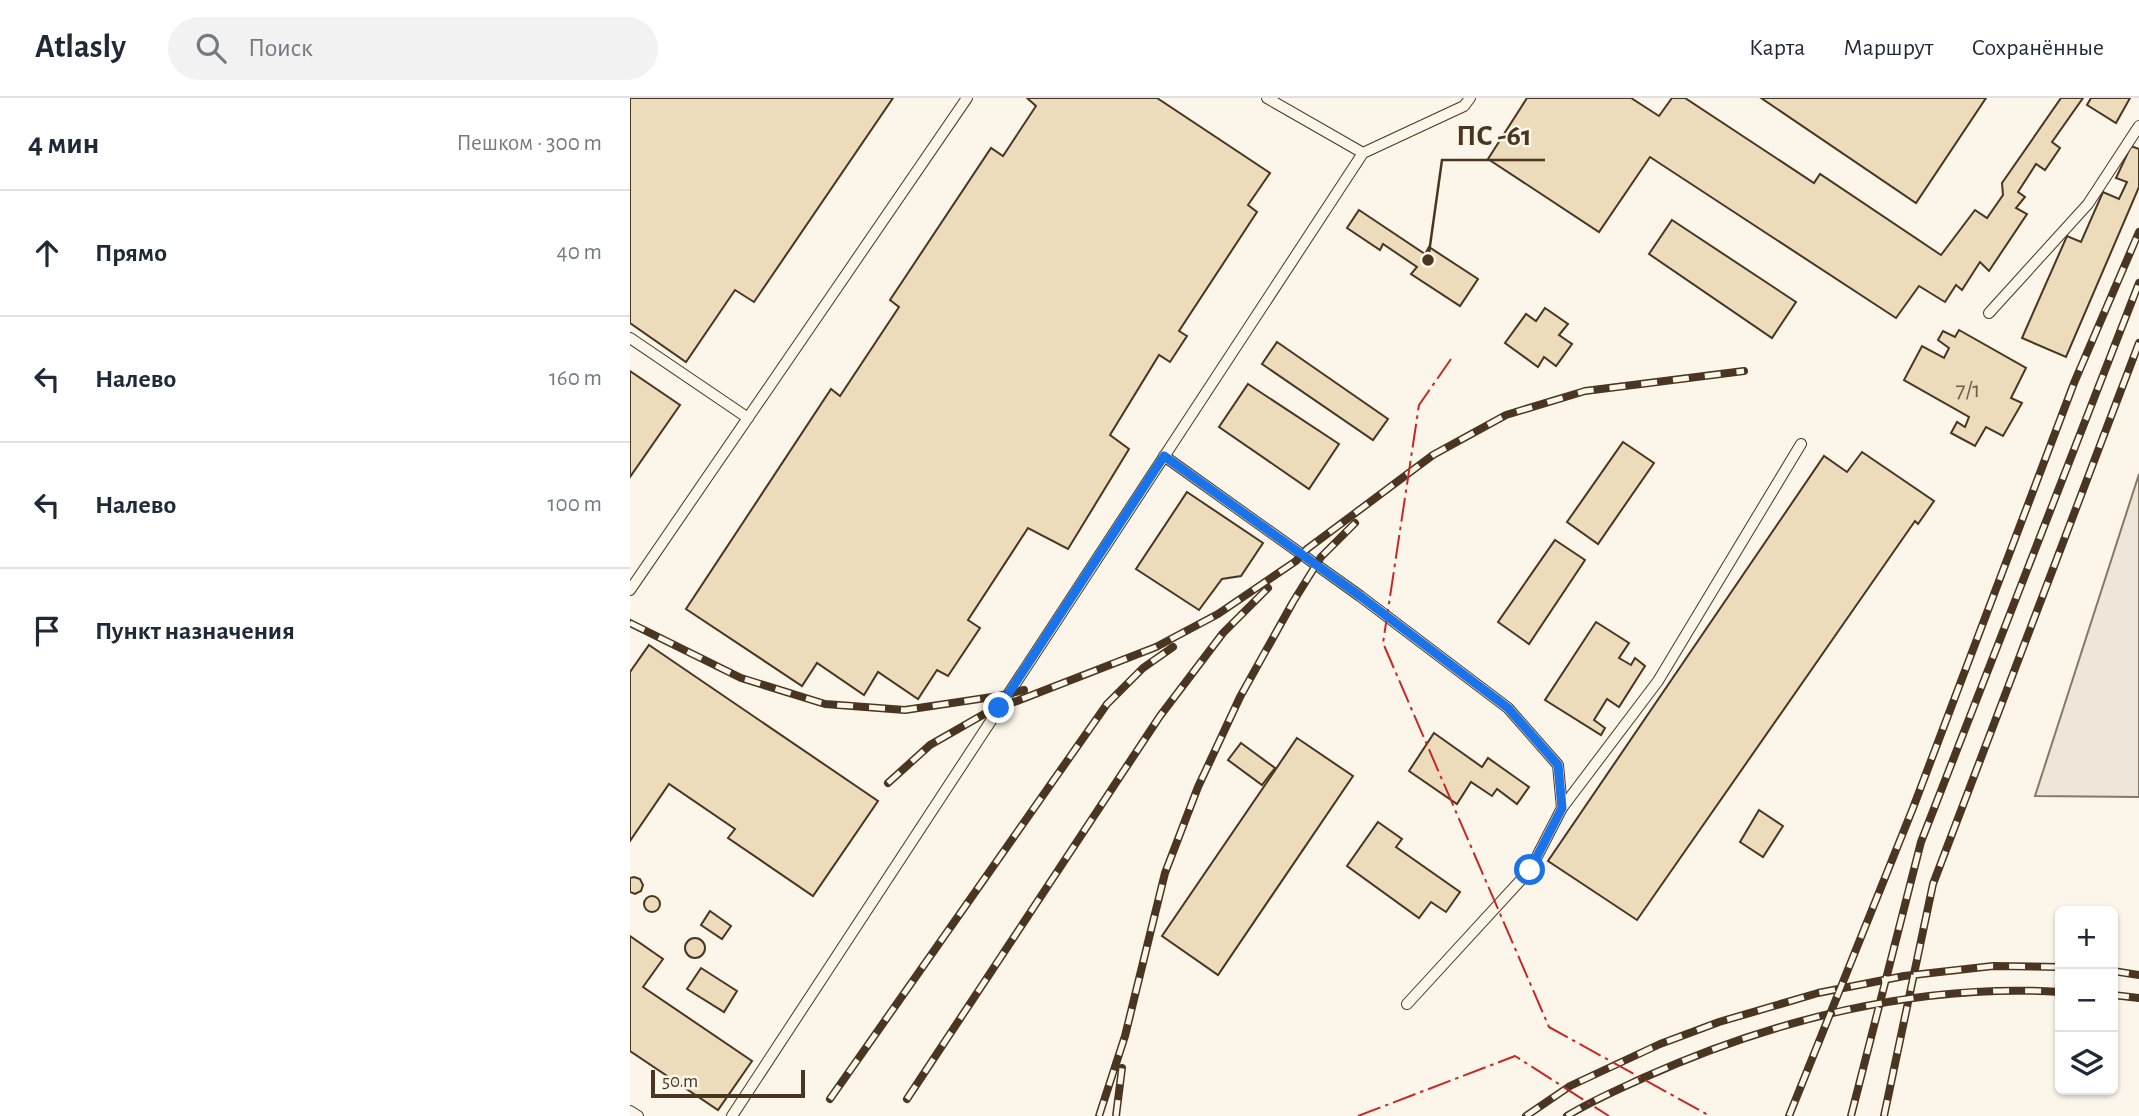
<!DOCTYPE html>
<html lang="ru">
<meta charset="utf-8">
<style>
body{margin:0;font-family:"Alegreya Sans",sans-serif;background:#f2f2f3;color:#1f2937}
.controls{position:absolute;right:21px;bottom:21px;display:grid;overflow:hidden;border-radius:10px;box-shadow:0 2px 5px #0004}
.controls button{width:63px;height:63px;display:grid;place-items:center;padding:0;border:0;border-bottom:2px solid #e0e1e3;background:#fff;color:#1f2937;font:35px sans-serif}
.scale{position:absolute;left:21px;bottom:18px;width:154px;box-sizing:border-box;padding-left:7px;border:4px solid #4a3520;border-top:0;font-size:19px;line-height:24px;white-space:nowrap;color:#4a3520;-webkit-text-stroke:5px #fbf6e9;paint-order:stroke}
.stop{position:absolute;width:21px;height:21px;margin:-16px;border:5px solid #1a73e8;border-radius:50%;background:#fff}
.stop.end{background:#1a73e8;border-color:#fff;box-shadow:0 2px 7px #0008}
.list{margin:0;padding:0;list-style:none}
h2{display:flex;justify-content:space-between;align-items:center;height:91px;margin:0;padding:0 28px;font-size:30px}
h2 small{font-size:23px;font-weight:400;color:#747a83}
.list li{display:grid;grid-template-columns:46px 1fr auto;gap:21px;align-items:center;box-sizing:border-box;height:126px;padding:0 28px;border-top:2px solid #e0e1e3}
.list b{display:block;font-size:26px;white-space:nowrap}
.list em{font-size:23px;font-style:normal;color:#747a83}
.icon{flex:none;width:38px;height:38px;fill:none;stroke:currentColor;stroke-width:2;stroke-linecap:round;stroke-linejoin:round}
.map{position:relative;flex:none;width:1509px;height:1018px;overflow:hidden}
header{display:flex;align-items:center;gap:42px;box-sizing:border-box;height:98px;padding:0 35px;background:#fff;border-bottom:2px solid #e0e1e3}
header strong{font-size:33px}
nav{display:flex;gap:38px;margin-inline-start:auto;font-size:24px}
.search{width:490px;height:63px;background:#f2f2f3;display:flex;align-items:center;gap:18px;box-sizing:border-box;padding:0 24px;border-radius:38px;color:#747a83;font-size:26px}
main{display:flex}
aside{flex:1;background:#fff}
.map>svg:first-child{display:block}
.green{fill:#ede6d9;stroke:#887966;stroke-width:2}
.building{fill:#ecdcbc;stroke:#4a3520;stroke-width:2}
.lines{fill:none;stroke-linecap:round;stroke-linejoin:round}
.service-casing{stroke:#4a3520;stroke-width:12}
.service{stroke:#fbf6e9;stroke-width:10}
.rail-casing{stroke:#4a3520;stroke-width:8}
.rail{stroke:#fbf6e9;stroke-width:5;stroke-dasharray:16;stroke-linecap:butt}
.power{stroke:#c62828;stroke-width:2;stroke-dasharray:24 5 3.5 5;stroke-linecap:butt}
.route{stroke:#1a73e8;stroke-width:9}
.labels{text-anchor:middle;stroke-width:5;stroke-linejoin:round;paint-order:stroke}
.number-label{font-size:24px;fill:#725f47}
.leader{fill:none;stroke:#4a3520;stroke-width:2.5}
.callout-dot{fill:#4a3520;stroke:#fbf6e9;stroke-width:2.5}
.callout-label{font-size:30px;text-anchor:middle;font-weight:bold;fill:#4a3520;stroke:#fbf6e9;stroke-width:5;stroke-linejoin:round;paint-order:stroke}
</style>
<header>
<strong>Atlasly</strong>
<div class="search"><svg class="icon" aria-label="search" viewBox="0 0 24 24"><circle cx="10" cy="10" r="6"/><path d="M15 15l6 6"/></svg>Поиск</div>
<nav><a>Карта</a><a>Маршрут</a><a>Сохранённые</a></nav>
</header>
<main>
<aside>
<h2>4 мин<small>Пешком · 300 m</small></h2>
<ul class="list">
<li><svg class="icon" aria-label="ahead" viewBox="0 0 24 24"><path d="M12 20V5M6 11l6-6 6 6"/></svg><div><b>Прямо</b></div><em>40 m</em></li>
<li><svg class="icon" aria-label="left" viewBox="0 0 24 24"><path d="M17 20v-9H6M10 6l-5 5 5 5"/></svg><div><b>Налево</b></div><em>160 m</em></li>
<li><svg class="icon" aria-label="left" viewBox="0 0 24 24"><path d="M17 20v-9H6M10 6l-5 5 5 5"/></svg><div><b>Налево</b></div><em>100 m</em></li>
<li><svg class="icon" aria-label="arrive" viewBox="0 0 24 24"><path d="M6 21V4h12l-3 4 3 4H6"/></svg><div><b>Пункт назначения</b></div></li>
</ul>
</aside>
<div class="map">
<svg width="1509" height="1018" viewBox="0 0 1509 1018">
<rect width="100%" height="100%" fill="#fbf6e9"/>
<!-- green -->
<path class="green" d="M1509,376V699L1405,698Z"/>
<!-- building -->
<g class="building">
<path d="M0,0H263L124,204L105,192L56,264L0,225Z"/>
<path d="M397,0H527L640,75L618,107L627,114L549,233L557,238L540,264L529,257L480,337L499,351L438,451L398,430L338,522L350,530L318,578L307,572L288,601L248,574L234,597L187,565L172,588L56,511L201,291L210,298L269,209L260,202L361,50L373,58L406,8Z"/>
<path d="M897,0H1001L1029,18L1042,0H1055L1184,85L1190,76L1311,157L1345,112L1357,120L1373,97L1372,85L1431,0H1453L1422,44L1430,50L1415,72L1406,66L1388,94L1395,99L1386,110L1397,116L1359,173L1350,164L1332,192L1326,187L1315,204L1289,188L1266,220L1020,59L969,134L858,61Z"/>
<path d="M1131,0H1356L1286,105Z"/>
<path d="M1461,0H1500L1486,25L1457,7Z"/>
<path d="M1501,48L1509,51V89L1436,259L1392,240L1437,138L1451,144L1473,94L1489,101L1497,84L1486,80Z"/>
<path d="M729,112L795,156L799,149L848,181L830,208L781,176L787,169L753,146L750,152L717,130Z"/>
<path d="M1042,122L1166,204L1142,240L1019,156Z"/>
<path d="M915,210L938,226L929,237L942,246L926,268L914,259L908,269L875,245L896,216L906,223Z"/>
<path d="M1329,232L1396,270L1381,300L1392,305L1373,338L1356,329L1345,348L1321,335L1327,324L1335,329L1339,319L1274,282L1292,248L1314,260L1319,250L1308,242L1313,233L1325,239Z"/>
<path d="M647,244L758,321L743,342L632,266Z"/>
<path d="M0,273L50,307L0,379Z"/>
<path d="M618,286L709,346L679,391L589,329Z"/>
<path d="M993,344L1024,365L968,446L937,424Z"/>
<path d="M1232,354L1304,403L1288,426L1285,423L1007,822L918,763L1194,358L1217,374Z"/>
<path d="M557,394L633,445L611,478L592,481L569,512L506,471Z"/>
<path d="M925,442L955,462L899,546L868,524Z"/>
<path d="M966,524L999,545L989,560L1001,567L1005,560L1015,568L989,609L977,601L964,622L975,630L971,637L915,602Z"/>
<path d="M19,547L248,703L183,798L98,740L105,731L39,686L0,743V574Z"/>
<path d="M804,635L852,669L858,660L899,689L887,706L867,691L862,698L841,684L827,706L779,673Z"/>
<path d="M667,640L723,678L588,877L532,838Z"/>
<path d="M611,645L645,670L632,687L598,662Z"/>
<path d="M1129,712L1153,728L1133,759L1110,744Z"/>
<path d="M748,724L772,741L766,749L830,794L816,814L801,804L789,820L717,768Z"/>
<path d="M4,779L10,781L13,787L11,793L5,796L0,794V780Z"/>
<circle cx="22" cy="806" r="8"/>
<path d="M80,813L101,828L92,841L71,827Z"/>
<path d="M0,838L33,861L13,889L122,963L88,1012L0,953Z"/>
<circle cx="65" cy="850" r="10"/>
<path d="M71,870L107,893L94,914L57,891Z"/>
</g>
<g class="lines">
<!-- service casing -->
<g class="service-casing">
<g id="service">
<path d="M637,0L733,55L834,8L840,0"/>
<path d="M1359,215L1458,106L1509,28"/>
<path d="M0,240L118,320"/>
<path d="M534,358L730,498L878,610L928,667L932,710L900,772L777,906"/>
<path d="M0,492L337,0"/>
<path d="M932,710L1028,583L1171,346"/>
<path d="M0,1013L8,1018"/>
<path d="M102,1018L733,55"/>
</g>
</g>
<!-- service -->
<use href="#service" class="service"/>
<!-- rail casing -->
<g class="rail-casing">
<g id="rail">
<path d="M0,525L111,580L195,606L275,612L369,598L394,592"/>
<path d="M258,685L300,647L356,615L526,549L588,516L666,463L677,451L803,357L876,317L955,293L1114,273"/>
<path d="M1483,873L1509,877"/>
<path d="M1483,897L1509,900"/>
<path d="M200,1001L477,606L513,570L543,549"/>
<path d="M277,1001L530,618L593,535L638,490"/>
<path d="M469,1018L495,938L535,775L568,689L610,599L663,504L691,459L725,425"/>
<path d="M486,1018L492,970"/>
<path d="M896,1018L940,988L1030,946L1089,924L1188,895L1274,878L1363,868L1430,869"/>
<path d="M937,1018C961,1003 987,992 1013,980C1142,922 1288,885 1430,894"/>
<path d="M1159,1018L1283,710L1444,285L1509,134"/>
<path d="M1221,1018L1291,744L1509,185"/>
<path d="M1254,1018L1303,786L1509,245"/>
</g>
</g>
<!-- rail -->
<use href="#rail" class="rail"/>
<!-- power -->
<g class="power">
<path d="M821,261L789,307L753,545L919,929L1080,1018"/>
<path d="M728,1018L885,958L979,1018"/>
</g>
</g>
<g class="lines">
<!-- route -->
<path class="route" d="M369,610L534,358L730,498L878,610L928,667L932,710L900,772"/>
</g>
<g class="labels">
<!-- number labels -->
<g class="number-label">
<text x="1338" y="299">7/1</text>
</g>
</g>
<!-- callouts -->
<path class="leader" d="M798 162L812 62H915"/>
<circle class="callout-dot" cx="798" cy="162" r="7"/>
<g class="callout-label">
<text x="864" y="47">ПС -61</text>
</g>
</svg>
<div class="controls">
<button>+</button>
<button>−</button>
<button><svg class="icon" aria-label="layers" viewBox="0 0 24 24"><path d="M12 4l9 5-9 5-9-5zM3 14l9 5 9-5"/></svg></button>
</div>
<div class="scale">50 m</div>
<div class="stop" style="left:900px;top:772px"></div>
<div class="stop end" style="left:369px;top:610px"></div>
</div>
</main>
